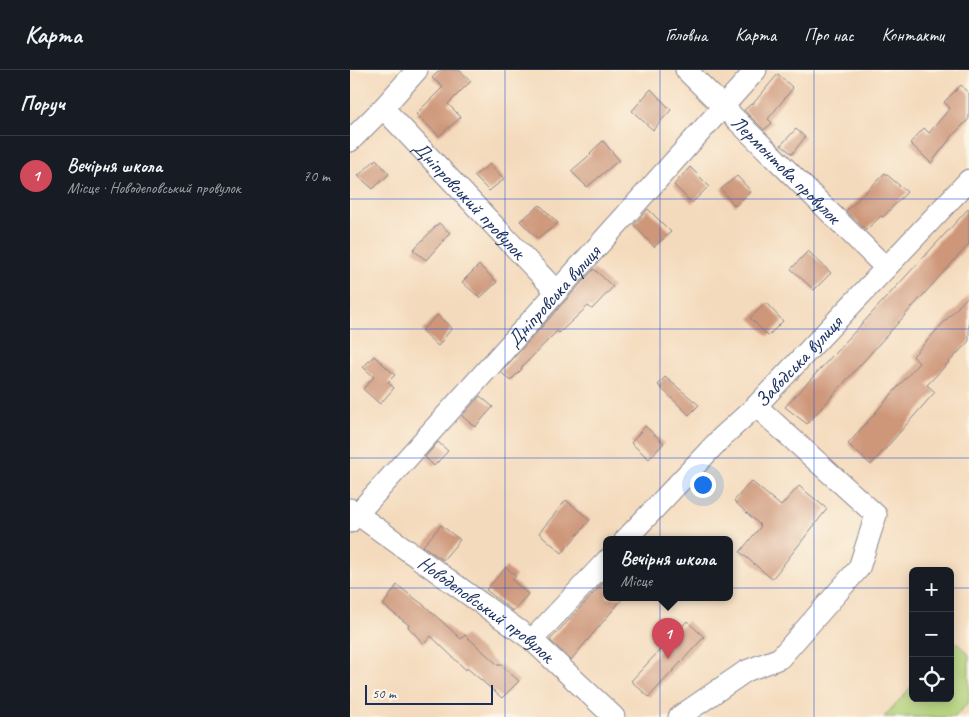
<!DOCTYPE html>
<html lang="uk">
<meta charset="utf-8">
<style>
body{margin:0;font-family:Caveat,sans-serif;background:#20242c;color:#f1f3f6}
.controls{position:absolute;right:15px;bottom:15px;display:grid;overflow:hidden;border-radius:8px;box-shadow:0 2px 12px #0003}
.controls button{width:45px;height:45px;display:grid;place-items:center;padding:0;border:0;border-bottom:1px solid #363941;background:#171b24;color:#f1f3f6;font:25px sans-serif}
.scale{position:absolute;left:15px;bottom:12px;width:128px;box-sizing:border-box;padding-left:5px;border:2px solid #1b2f5e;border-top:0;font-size:14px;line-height:18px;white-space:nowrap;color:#1b2f5e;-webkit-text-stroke:4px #fcf5e5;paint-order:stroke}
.you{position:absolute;left:352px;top:414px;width:18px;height:18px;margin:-12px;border:4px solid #fff;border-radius:50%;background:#1a73e8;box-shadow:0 0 0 8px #1a73e833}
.badge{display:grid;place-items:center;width:32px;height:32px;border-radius:50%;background:#d1495b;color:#fff;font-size:16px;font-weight:700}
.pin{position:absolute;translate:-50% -41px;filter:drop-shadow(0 1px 2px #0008)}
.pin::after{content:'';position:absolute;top:26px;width:18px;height:15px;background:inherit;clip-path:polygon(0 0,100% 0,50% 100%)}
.popup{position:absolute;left:253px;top:466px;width:130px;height:65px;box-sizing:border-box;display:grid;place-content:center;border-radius:8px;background:#171b24;filter:drop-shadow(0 1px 4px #0005);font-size:16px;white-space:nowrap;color:#9ea1a6}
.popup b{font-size:19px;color:#f1f3f6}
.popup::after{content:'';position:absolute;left:50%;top:100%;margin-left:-10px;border:10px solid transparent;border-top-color:#171b24}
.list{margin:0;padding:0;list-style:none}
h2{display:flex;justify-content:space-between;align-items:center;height:65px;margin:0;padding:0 20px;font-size:21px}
h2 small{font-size:16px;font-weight:400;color:#9ea1a6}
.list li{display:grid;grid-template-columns:32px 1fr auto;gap:15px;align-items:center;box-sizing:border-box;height:80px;padding:0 20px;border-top:1px solid #363941}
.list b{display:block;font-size:19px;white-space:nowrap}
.list p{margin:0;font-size:16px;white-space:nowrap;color:#9ea1a6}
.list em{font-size:16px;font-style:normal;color:#9ea1a6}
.icon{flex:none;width:28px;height:28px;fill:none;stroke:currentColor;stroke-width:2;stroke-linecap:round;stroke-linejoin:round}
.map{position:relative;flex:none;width:619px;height:647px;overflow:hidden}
header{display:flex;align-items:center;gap:30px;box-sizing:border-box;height:70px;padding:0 25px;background:#171b24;border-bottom:1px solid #363941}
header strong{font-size:24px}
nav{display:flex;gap:28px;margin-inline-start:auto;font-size:18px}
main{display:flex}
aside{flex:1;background:#171b24}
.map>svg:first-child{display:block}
.green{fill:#b1d179;stroke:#66806c}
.building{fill:#ce977a}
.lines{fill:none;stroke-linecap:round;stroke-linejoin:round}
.minor-casing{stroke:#88848d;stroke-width:23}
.minor{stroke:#fff;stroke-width:21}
.grid{fill:none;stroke:#1d4ed8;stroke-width:1;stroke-opacity:0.55}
.labels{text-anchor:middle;stroke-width:4;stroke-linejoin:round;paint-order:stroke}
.street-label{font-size:20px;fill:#1b2f5e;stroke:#fcf5e5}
</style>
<header>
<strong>Карта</strong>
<nav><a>Головна</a><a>Карта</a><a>Про нас</a><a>Контакти</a></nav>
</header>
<main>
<aside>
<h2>Поруч<small></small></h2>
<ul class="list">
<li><span class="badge">1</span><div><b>Вечірня школа</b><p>Місце · Новодеповський провулок</p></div><em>70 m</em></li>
</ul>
</aside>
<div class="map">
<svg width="619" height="647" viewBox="0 0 619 647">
<rect width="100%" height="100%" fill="#fcf5e5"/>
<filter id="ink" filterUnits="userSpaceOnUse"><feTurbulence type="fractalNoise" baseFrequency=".02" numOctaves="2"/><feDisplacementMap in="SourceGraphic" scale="10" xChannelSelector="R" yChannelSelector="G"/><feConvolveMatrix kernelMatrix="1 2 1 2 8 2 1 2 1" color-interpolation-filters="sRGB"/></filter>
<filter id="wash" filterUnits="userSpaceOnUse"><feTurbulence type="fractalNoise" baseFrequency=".0096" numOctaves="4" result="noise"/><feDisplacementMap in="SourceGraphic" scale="20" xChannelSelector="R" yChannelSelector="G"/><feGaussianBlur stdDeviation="1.12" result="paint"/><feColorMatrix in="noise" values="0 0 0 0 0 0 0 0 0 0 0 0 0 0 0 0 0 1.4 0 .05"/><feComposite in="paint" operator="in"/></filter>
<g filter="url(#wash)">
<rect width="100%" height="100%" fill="#f4dabc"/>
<!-- green -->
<path class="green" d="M603,570L619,584V632L605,647H534L563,615V628H600V573Z"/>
<g id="blocks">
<!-- building -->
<g class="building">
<path d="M90,0H109L121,11L98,34L111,47L89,66L66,44L93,17L82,8Z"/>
<path d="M428,4L443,18L418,49L422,53L414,60L394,40L401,34L402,35Z"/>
<path d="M611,15L619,24V49L605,63L581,93L560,73L574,58L579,63L600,38L594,32Z"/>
<path d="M301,19L321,40L303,60L282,41Z"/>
<path d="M446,59L455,67L442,84L431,75Z"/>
<path d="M253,71L269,90L237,117L221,101L241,84L240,83Z"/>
<path d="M26,89L39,104L23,119L8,106Z"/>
<path d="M140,94L154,109L139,121L124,106Z"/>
<path d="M340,97L359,116L342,133L324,115Z"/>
<path d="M535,103L557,122L533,147L531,146L516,160L496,141Z"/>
<path d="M387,106L401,121L385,136L371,119Z"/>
<path d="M190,135L208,153L188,169L170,151Z"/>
<path d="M619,138V174L457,354L435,337Z"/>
<path d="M298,139L321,162L304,177L284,155Z"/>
<path d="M89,153L100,163L76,190L63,180Z"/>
<path d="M458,181L481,203L464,220L441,199Z"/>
<path d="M129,195L147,212L130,228L112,212Z"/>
<path d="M244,199L263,217L242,239L238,236L209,263L207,261L171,298L172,299L160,311L151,302Z"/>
<path d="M619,225V271L577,315L585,322L521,395L498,374L569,293L563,286Z"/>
<path d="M416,233L433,251L418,266L400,248Z"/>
<path d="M87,245L102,258L88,276L72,261Z"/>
<path d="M24,286L45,305L38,312L44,318L30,334L13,319L24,307L13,297Z"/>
<path d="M315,307L349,335L339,345L308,315Z"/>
<path d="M130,326L143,337L125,357L112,346Z"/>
<path d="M295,356L314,373L299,389L281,373Z"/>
<path d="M88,372L98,381L84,396L75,387Z"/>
<path d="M401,411L431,436L449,416L477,439L422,509L390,482L411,456L384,431Z"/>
<path d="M216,430L240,450L212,483L189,463Z"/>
<path d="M91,455L110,470L93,490L73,476Z"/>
<path d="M156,497L166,506L162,510L178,524L163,541L136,520Z"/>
<path d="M257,509V528H273L221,590L200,570Z"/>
<path d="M47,515L75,536L111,569L115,565L149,596L150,594L169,611L152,628L117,598L116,600L81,566L74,574L58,557L59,555L33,535Z"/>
<path d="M337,551L354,567L299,627L281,611Z"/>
</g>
</g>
</g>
<g filter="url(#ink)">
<use href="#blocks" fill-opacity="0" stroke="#88848d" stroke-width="1"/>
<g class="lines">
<!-- minor casing -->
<g class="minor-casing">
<g id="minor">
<path id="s1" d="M336,0L536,198"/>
<path id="s2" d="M33,38L206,221"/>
<path d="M0,71L33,38L67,0"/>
<path id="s3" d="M0,439L182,570L264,647"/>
<path id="s4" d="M0,452L406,0"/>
<path id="s5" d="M275,470L372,367L406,336L619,110"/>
<path d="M182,570L257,490"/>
<path d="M329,647L396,601L430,588L509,498L526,445L406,336"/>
</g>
</g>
<!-- minor -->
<use href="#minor" class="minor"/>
</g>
</g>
<!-- grid -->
<path class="grid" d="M155,0V647M310,0V647M464,0V647M0,129H619M0,259H619M0,388H619M0,518H563M600,518H619"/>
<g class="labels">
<!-- street labels -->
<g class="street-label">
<text dy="7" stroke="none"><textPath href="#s1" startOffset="141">Лермонтова провулок</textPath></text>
<text dy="7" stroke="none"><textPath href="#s2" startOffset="126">Дніпровський провулок</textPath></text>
<text dy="7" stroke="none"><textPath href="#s4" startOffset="304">Дніпровська вулиця</textPath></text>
<text dy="7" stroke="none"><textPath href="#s5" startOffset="249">Заводська вулиця</textPath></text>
<text dy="7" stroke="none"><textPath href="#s3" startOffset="169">Новодеповський провулок</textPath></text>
</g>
</g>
</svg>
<div class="controls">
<button>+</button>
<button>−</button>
<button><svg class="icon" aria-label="locate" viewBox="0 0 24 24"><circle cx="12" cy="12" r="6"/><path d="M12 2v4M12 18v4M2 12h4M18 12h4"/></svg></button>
</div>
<div class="scale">50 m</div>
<div class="you"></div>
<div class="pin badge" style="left:318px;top:589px">1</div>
<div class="popup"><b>Вечірня школа</b>Місце</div>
</div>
</main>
